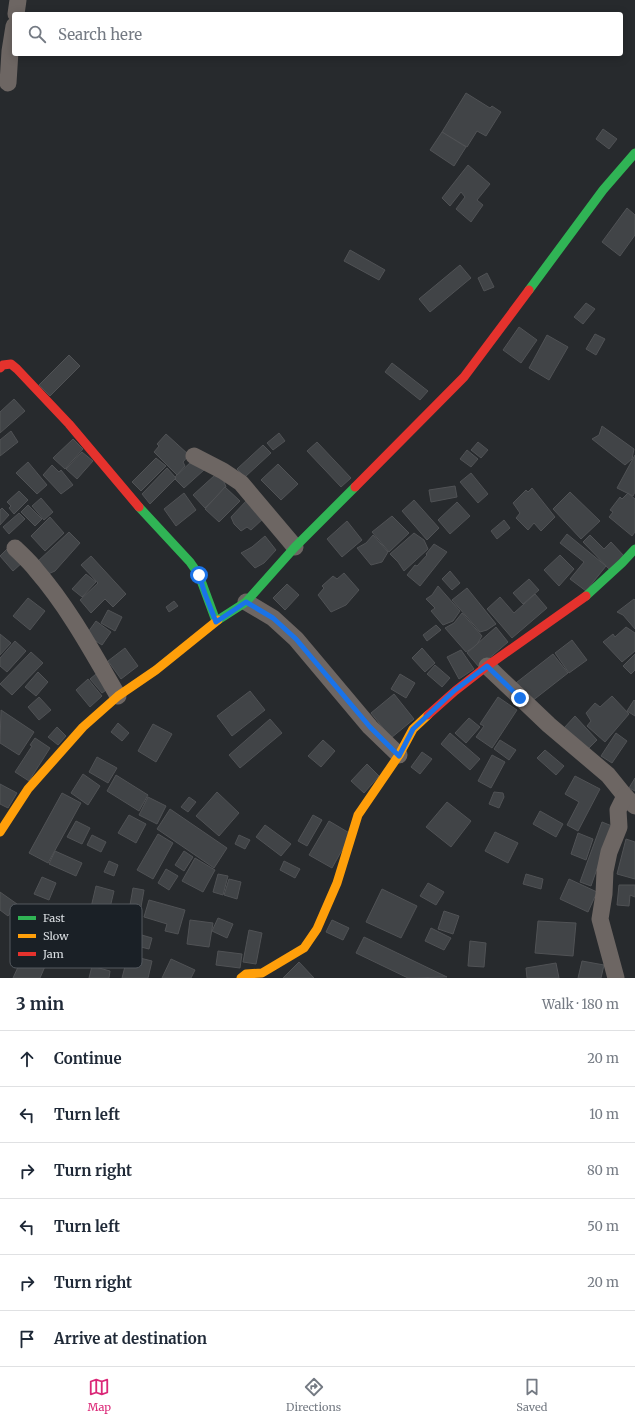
<!DOCTYPE html>
<meta charset="utf-8">
<style>
body{margin:0;font-family:Merriweather,serif;background:#f6f6f7;color:#1f2937}
.stop{position:absolute;width:12px;height:12px;margin:-9px;border:3px solid #1a73e8;border-radius:50%;background:#fff}
.stop.end{background:#1a73e8;border-color:#fff;box-shadow:0 1px 4px #0008}
.list{margin:0;padding:0;list-style:none}
h2{display:flex;justify-content:space-between;align-items:center;height:52px;margin:0;padding:0 16px;font-size:17px}
h2 small{font-size:13px;font-weight:400;color:#747a83}
.list li{display:grid;grid-template-columns:26px 1fr auto;gap:12px;align-items:center;box-sizing:border-box;height:56px;padding:0 16px;border-top:1px solid #e0e1e3}
.list b{display:block;font-size:15px;white-space:nowrap}
.list em{font-size:13px;font-style:normal;color:#747a83}
.icon{flex:none;width:22px;height:22px;fill:none;stroke:currentColor;stroke-width:2;stroke-linecap:round;stroke-linejoin:round}
.map{position:relative;flex:none;width:635px;height:978px;overflow:hidden}
.search{position:absolute;background:#fff;box-shadow:0 2px 10px #0003;left:12px;right:12px;top:12px;height:44px;display:flex;align-items:center;gap:10px;box-sizing:border-box;padding:0 14px;border-radius:4px;color:#747a83;font-size:15px}
.sheet{height:388px;background:#fff}
nav{display:flex;justify-content:space-around;align-items:center;box-sizing:border-box;height:56px;border-top:1px solid #e0e1e3;background:#fff;font-size:11px;color:#747a83}
nav a{display:grid;justify-items:center;gap:2px}
nav .on{color:#db2777}
.map>svg:first-child{display:block}
.building{fill:#414447;stroke:#505255}
.lines{fill:none;stroke-linecap:round;stroke-linejoin:round}
.street{stroke:#6d6663;stroke-width:17}
.fast{stroke:#30b455;stroke-width:9}
.slow{stroke:#ff9f0a;stroke-width:9}
.jam{stroke:#e5322d;stroke-width:9}
.route{stroke:#1a73e8;stroke-width:5}
.key{fill:#1a2026;stroke:#54595f;stroke-width:1}
.key-label{font-size:11px;fill:#dbdfe3}
</style>
<div class="map">
<svg width="635" height="978" viewBox="0 0 635 978">
<rect width="100%" height="100%" fill="#272a2d"/>
<!-- building -->
<g class="building">
<path d="M466,93L490,108L492,106L501,112L486,136L477,131L467,147L442,132Z"/>
<path d="M603,129L617,139L609,149L596,139Z"/>
<path d="M442,132L466,147L454,166L430,150Z"/>
<path d="M468,165L490,184L477,200L483,205L471,222L456,209L465,197L461,192L450,206L442,198Z"/>
<path d="M627,208L635,215V235L620,256L602,242Z"/>
<path d="M350,250L385,270L379,280L344,261Z"/>
<path d="M460,265L471,278L430,312L419,299Z"/>
<path d="M487,273L494,287L484,291L478,278Z"/>
<path d="M586,303L595,309L583,324L574,317Z"/>
<path d="M519,327L537,340L521,363L503,350Z"/>
<path d="M595,334L605,339L596,355L586,349Z"/>
<path d="M547,335L568,347L549,380L529,368Z"/>
<path d="M69,355L80,366L50,396L39,385Z"/>
<path d="M392,363L428,391L420,400L385,372Z"/>
<path d="M14,399L25,411L0,433V412Z"/>
<path d="M602,426L634,449L632,459L625,465L592,439L599,435Z"/>
<path d="M11,431L18,442L0,456V440Z"/>
<path d="M279,433L285,441L273,450L267,443Z"/>
<path d="M166,434L189,455L183,462L185,466L177,475L154,452L159,446L157,444Z"/>
<path d="M73,439L83,449L65,469L53,458Z"/>
<path d="M317,442L351,478L341,487L307,451Z"/>
<path d="M478,442L488,450L481,458L471,450Z"/>
<path d="M263,445L271,453L245,477L237,469Z"/>
<path d="M467,450L478,459L471,467L460,459Z"/>
<path d="M82,452L93,461L77,479L66,469Z"/>
<path d="M635,455V492L633,496L617,488Z"/>
<path d="M156,458L166,466L141,491L132,482Z"/>
<path d="M194,459L204,470L184,488L174,478Z"/>
<path d="M28,462L47,485L37,494L16,473Z"/>
<path d="M278,464L298,484L281,500L261,480Z"/>
<path d="M52,465L59,472L61,470L73,485L61,494L43,475Z"/>
<path d="M167,468L176,478L150,504L142,494Z"/>
<path d="M471,473L488,494L478,503L460,482Z"/>
<path d="M215,475L223,479L226,487L205,508L193,495Z"/>
<path d="M455,486L457,497L431,502L429,490Z"/>
<path d="M225,487L240,501L219,522L205,509Z"/>
<path d="M532,488L555,517L541,531L534,523L528,530L516,518L520,513L513,503L526,490L528,492Z"/>
<path d="M19,491L28,500L14,514L9,508L11,506L7,502Z"/>
<path d="M570,492L600,521L581,539L553,509Z"/>
<path d="M184,493L196,510L176,526L164,509Z"/>
<path d="M628,493L635,499V532L632,536L609,517L613,512L610,510L620,497L622,499Z"/>
<path d="M41,498L53,512L44,520L32,506Z"/>
<path d="M248,499L265,517L251,530L247,527L241,531L234,524L231,517Z"/>
<path d="M414,500L439,528L427,540L402,511Z"/>
<path d="M457,502L470,516L450,534L438,520Z"/>
<path d="M28,505L42,519L35,526L21,512Z"/>
<path d="M2,508L9,515L0,525V510Z"/>
<path d="M19,513L25,519L9,534L3,527Z"/>
<path d="M392,516L409,533L389,552L372,532Z"/>
<path d="M50,517L64,533L45,551L31,536Z"/>
<path d="M504,520L510,528L497,539L491,531Z"/>
<path d="M347,521L362,540L342,557L327,539Z"/>
<path d="M69,532L80,543L55,571L46,575L36,563Z"/>
<path d="M414,533L424,540L428,549L404,571L398,562L390,554Z"/>
<path d="M567,534L606,566L586,591L570,579L584,562L560,543Z"/>
<path d="M373,535L388,552L382,562L371,565L357,548L366,543Z"/>
<path d="M590,535L604,549L611,542L624,556L610,570L583,542Z"/>
<path d="M265,536L276,550L264,563L255,568L241,553L252,547Z"/>
<path d="M434,544L447,552L420,586L407,575L415,565L417,566L427,555L426,554Z"/>
<path d="M10,546L24,561L13,571L0,556Z"/>
<path d="M560,555L574,569L559,586L544,570Z"/>
<path d="M91,556L126,594L113,607L105,599L91,613L80,600L98,583L81,565Z"/>
<path d="M450,571L460,583L452,590L442,579Z"/>
<path d="M344,573L359,590L346,605L331,612L318,595L324,588L322,586L333,576L337,579Z"/>
<path d="M86,574L96,582L82,597L72,589Z"/>
<path d="M529,579L539,590L523,604L513,593Z"/>
<path d="M287,584L299,595L285,610L273,598Z"/>
<path d="M438,586L460,611L453,621L443,625L431,611L435,608L426,599L432,595Z"/>
<path d="M467,588L496,624L487,630L480,632L452,600Z"/>
<path d="M535,594L547,608L512,638L487,609L500,597L514,613Z"/>
<path d="M28,598L45,611L30,630L13,616Z"/>
<path d="M634,599L635,600V629L623,615L617,612Z"/>
<path d="M174,601L178,606L169,612L166,607Z"/>
<path d="M108,610L122,617L115,631L101,623Z"/>
<path d="M462,613L482,636L476,646L466,652L445,628L454,623Z"/>
<path d="M96,621L111,632L102,645L86,635Z"/>
<path d="M436,625L441,630L427,641L423,635Z"/>
<path d="M496,627L508,642L479,667L467,653Z"/>
<path d="M626,627L635,633V651L622,662L603,642L613,634L615,637Z"/>
<path d="M0,634L11,643L0,655Z"/>
<path d="M572,640L587,660L569,673L555,653Z"/>
<path d="M15,641L26,651L7,672L0,666V658Z"/>
<path d="M125,648L138,666L121,679L108,661Z"/>
<path d="M422,648L435,663L425,672L412,658Z"/>
<path d="M461,650L474,669L459,679L447,657Z"/>
<path d="M31,652L43,663L12,695L0,684Z"/>
<path d="M553,654L568,673L527,705L512,686Z"/>
<path d="M635,654V670L631,674L623,666Z"/>
<path d="M435,665L450,678L442,687L427,674Z"/>
<path d="M38,672L48,682L36,696L25,687Z"/>
<path d="M96,674L109,688L102,693L90,679Z"/>
<path d="M400,674L415,683L406,698L391,689Z"/>
<path d="M88,679L102,696L90,707L76,690Z"/>
<path d="M250,691L265,710L232,736L217,716Z"/>
<path d="M394,694L414,719L391,738L371,713Z"/>
<path d="M612,696L629,714L605,742L587,726L591,721L586,713L595,703L600,707Z"/>
<path d="M39,697L51,710L39,720L28,707Z"/>
<path d="M498,697L517,710L492,748L476,737L484,726L480,724Z"/>
<path d="M634,700L635,701V716L627,711Z"/>
<path d="M1,710L34,732L19,755L0,743Z"/>
<path d="M575,716L597,740L587,750L564,728Z"/>
<path d="M469,718L480,727L466,743L455,733Z"/>
<path d="M270,719L282,733L240,768L229,755Z"/>
<path d="M118,723L129,733L122,741L111,732Z"/>
<path d="M153,724L172,734L156,762L138,751Z"/>
<path d="M57,727L66,736L58,745L48,737Z"/>
<path d="M450,733L480,759L470,770L441,744Z"/>
<path d="M616,733L627,741L612,763L601,756Z"/>
<path d="M35,738L50,748L29,781L15,772L32,746L30,745Z"/>
<path d="M323,740L335,751L321,767L308,756Z"/>
<path d="M500,740L516,750L509,760L494,749Z"/>
<path d="M545,750L564,766L556,775L537,758Z"/>
<path d="M422,752L432,759L420,774L411,767Z"/>
<path d="M492,755L505,762L491,788L478,781Z"/>
<path d="M97,757L117,768L108,783L89,772Z"/>
<path d="M367,764L379,776L364,793L351,781Z"/>
<path d="M83,774L100,786L88,805L71,793Z"/>
<path d="M116,775L148,795L139,811L107,791Z"/>
<path d="M575,776L600,789L578,831L567,825L579,802L565,794Z"/>
<path d="M635,778V791L629,788Z"/>
<path d="M0,784L17,793L8,808L0,804Z"/>
<path d="M217,792L239,813L219,836L196,816Z"/>
<path d="M494,792L503,793L504,797L499,808L489,804Z"/>
<path d="M62,793L81,803L48,863L29,853Z"/>
<path d="M148,797L166,806L157,824L139,815Z"/>
<path d="M189,797L196,802L188,812L181,807Z"/>
<path d="M447,802L471,821L451,847L426,827Z"/>
<path d="M170,809L227,848L214,868L157,829Z"/>
<path d="M540,811L563,824L556,837L533,824Z"/>
<path d="M129,815L146,824L136,843L118,833Z"/>
<path d="M313,815L322,820L307,846L298,841Z"/>
<path d="M76,821L90,828L82,844L67,837Z"/>
<path d="M329,821L351,834L332,868L309,855Z"/>
<path d="M602,822L612,826L591,886L580,882Z"/>
<path d="M265,825L291,844L281,856L256,837Z"/>
<path d="M495,832L518,843L508,863L485,851Z"/>
<path d="M578,833L593,839L586,860L571,854Z"/>
<path d="M158,834L173,843L153,879L137,870Z"/>
<path d="M92,835L106,842L101,852L87,845Z"/>
<path d="M239,835L250,840L245,849L235,844Z"/>
<path d="M626,839L635,842V879L617,874Z"/>
<path d="M55,851L82,863L76,876L49,864Z"/>
<path d="M184,851L193,857L184,871L175,865Z"/>
<path d="M195,858L215,870L203,892L182,881Z"/>
<path d="M109,861L118,865L114,876L104,872Z"/>
<path d="M284,861L300,869L295,878L280,870Z"/>
<path d="M166,869L178,876L169,890L158,883Z"/>
<path d="M218,874L228,876L223,895L213,892Z"/>
<path d="M526,874L543,879L541,889L523,884Z"/>
<path d="M42,877L56,883L49,900L34,894Z"/>
<path d="M229,879L241,882L237,899L224,895Z"/>
<path d="M569,879L597,892L588,912L560,899Z"/>
<path d="M428,883L444,892L436,905L420,896Z"/>
<path d="M619,885H635V897L630,895L629,906L617,905Z"/>
<path d="M96,886L114,891L107,920L89,916Z"/>
<path d="M133,888L144,890L141,907L130,905Z"/>
<path d="M382,889L417,906L401,938L366,922Z"/>
<path d="M0,892L17,904L8,916L0,910Z"/>
<path d="M149,900L185,910L178,934L165,931L167,924L144,917Z"/>
<path d="M444,911L459,916L453,934L438,929Z"/>
<path d="M218,918L233,924L227,938L212,931Z"/>
<path d="M190,920L213,923L209,947L187,944Z"/>
<path d="M332,920L349,928L343,940L326,932Z"/>
<path d="M538,921L576,923L573,956L535,953Z"/>
<path d="M431,928L451,938L444,950L425,941Z"/>
<path d="M249,930L262,933L256,964L243,962Z"/>
<path d="M128,931L152,938L149,949L125,943Z"/>
<path d="M364,937L447,977L408,978L356,953Z"/>
<path d="M470,941L486,943L484,967L468,966Z"/>
<path d="M218,951L242,954L240,968L216,965Z"/>
<path d="M24,954L46,964L40,978H13Z"/>
<path d="M128,955L152,961L148,978H122Z"/>
<path d="M171,959L195,970L191,978H162Z"/>
<path d="M582,961L604,965L601,978H578Z"/>
<path d="M299,962L314,978H283Z"/>
<path d="M556,963L559,978H527L526,968Z"/>
<path d="M92,966L110,971L109,978H89Z"/>
</g>
<g class="lines">
<!-- street -->
<g class="street">
<path d="M16,14L18,0"/>
<path d="M8,83L10,51L14,26"/>
<path d="M194,456L223,471L241,483L295,547"/>
<path d="M15,548C22,555 30,562 36,570C69,608 93,653 118,696"/>
<path d="M246,602L273,618L296,639L370,727L399,755"/>
<path d="M487,666L549,725L608,775L625,796L635,806"/>
<path d="M616,978L600,919L604,894L605,871L609,852L619,827L618,810L625,796"/>
</g>
<!-- fast -->
<g class="fast">
<path d="M529,290L603,190L635,153"/>
<path d="M139,507L190,562L199,575L216,621"/>
<path d="M586,596L622,563L635,549"/>
<path d="M218,620L246,602L295,547L355,487"/>
</g>
<!-- slow -->
<g class="slow">
<path d="M0,832L28,789L83,727L118,696L156,670L218,620"/>
<path d="M241,978L246,974L262,973L304,948L317,929L337,883L358,815L399,755L413,729L428,715"/>
</g>
<!-- jam -->
<g class="jam">
<path d="M0,368L3,365L11,364L17,369L69,424L139,507"/>
<path d="M355,487L464,377L529,290"/>
<path d="M428,715L455,691L487,666L586,596"/>
</g>
</g>
<g class="lines">
<!-- route -->
<path class="route" d="M199,575L205,594L216,622L246,602L273,618L296,639L370,727L399,756L413,729L455,690L487,666L520,698"/>
</g>
<!-- legend -->
<rect x="10" y="904" width="132" height="64" rx="6" class="key"/>
<rect x="18" y="916" width="18" height="4" fill="#30b455"/>
<rect x="18" y="934" width="18" height="4" fill="#ff9f0a"/>
<rect x="18" y="952" width="18" height="4" fill="#e5322d"/>
<g class="key-label">
<text x="43" y="922">Fast</text>
<text x="43" y="940">Slow</text>
<text x="43" y="958">Jam</text>
</g>
</svg>
<div class="stop" style="left:199px;top:575px"></div>
<div class="stop end" style="left:520px;top:698px"></div>
<div class="search"><svg class="icon" aria-label="search" viewBox="0 0 24 24"><circle cx="10" cy="10" r="6"/><path d="M15 15l6 6"/></svg>Search here</div>
</div>
<section class="sheet">
<h2>3 min<small>Walk · 180 m</small></h2>
<ul class="list">
<li><svg class="icon" aria-label="ahead" viewBox="0 0 24 24"><path d="M12 20V5M6 11l6-6 6 6"/></svg><div><b>Continue</b></div><em>20 m</em></li>
<li><svg class="icon" aria-label="left" viewBox="0 0 24 24"><path d="M17 20v-9H6M10 6l-5 5 5 5"/></svg><div><b>Turn left</b></div><em>10 m</em></li>
<li><svg class="icon" aria-label="right" viewBox="0 0 24 24"><path d="M7 20v-9h11M14 6l5 5-5 5"/></svg><div><b>Turn right</b></div><em>80 m</em></li>
<li><svg class="icon" aria-label="left" viewBox="0 0 24 24"><path d="M17 20v-9H6M10 6l-5 5 5 5"/></svg><div><b>Turn left</b></div><em>50 m</em></li>
<li><svg class="icon" aria-label="right" viewBox="0 0 24 24"><path d="M7 20v-9h11M14 6l5 5-5 5"/></svg><div><b>Turn right</b></div><em>20 m</em></li>
<li><svg class="icon" aria-label="arrive" viewBox="0 0 24 24"><path d="M6 21V4h12l-3 4 3 4H6"/></svg><div><b>Arrive at destination</b></div></li>
</ul>
</section>
<nav>
<a class="on"><svg class="icon" aria-label="map" viewBox="0 0 24 24"><path d="M3 6l6-2 6 2 6-2v14l-6 2-6-2-6 2zM9 4v14M15 6v14"/></svg>Map</a>
<a><svg class="icon" aria-label="directions" viewBox="0 0 24 24"><path d="M12 3l9 9-9 9-9-9zM9 14v-3h6M13 9l2 2-2 2"/></svg>Directions</a>
<a><svg class="icon" aria-label="saved" viewBox="0 0 24 24"><path d="M7 4h10v16l-5-4-5 4z"/></svg>Saved</a>
</nav>
